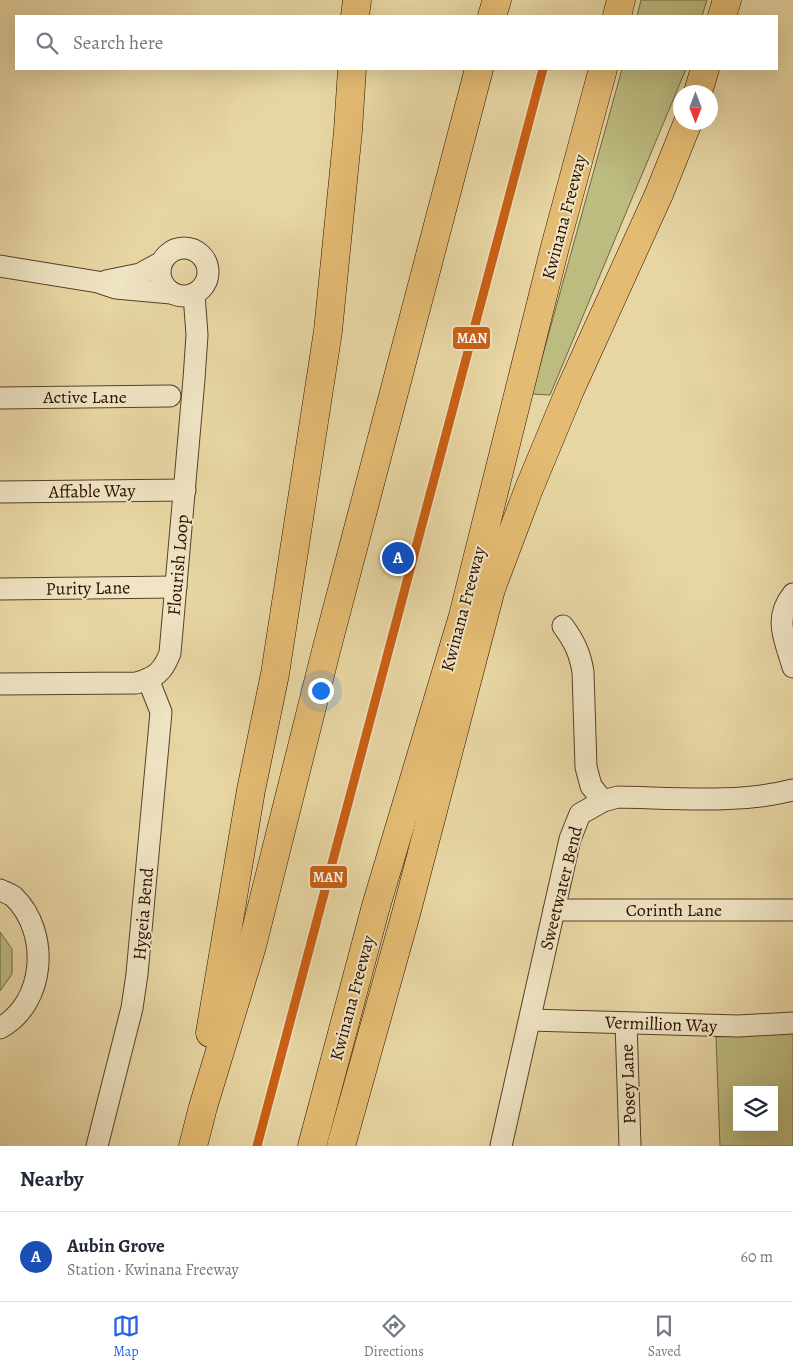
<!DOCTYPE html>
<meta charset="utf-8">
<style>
body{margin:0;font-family:Alegreya,serif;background:#f2f2f3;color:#1f2937}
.controls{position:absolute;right:15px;bottom:15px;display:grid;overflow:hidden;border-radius:0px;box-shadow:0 5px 20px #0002}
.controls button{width:45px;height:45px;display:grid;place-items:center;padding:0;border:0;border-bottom:1px solid #e0e1e3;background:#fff;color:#1f2937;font:25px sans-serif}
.compass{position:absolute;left:673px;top:85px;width:45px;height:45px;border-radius:50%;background:#fff;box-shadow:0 5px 20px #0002;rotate:180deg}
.you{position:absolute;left:320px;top:690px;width:18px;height:18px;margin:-12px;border:4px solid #fff;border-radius:50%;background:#1a73e8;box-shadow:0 0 0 8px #1a73e833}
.badge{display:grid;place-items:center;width:32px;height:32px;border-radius:50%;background:#2563eb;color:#fff;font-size:16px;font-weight:700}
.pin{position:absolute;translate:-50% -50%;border:2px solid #fff;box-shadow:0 1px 5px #0006}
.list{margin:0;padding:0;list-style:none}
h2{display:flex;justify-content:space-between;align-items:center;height:65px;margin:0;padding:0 20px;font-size:21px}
h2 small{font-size:16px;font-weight:400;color:#747a83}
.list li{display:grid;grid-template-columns:32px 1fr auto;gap:15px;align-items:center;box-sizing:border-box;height:90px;padding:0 20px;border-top:1px solid #e0e1e3}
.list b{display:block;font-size:19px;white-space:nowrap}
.list p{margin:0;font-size:16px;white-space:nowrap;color:#747a83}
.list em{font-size:16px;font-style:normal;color:#747a83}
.icon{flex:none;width:28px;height:28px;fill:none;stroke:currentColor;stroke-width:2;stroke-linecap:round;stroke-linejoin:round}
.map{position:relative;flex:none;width:793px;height:1146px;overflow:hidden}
.search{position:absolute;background:#fff;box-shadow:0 5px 20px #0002;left:15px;right:15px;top:15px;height:55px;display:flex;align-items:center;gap:12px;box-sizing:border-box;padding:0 18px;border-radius:0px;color:#747a83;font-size:19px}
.sheet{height:155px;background:#fff}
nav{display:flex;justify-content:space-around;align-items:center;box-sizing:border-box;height:70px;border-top:1px solid #e0e1e3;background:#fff;font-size:14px;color:#747a83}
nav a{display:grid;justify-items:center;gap:2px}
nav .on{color:#2563eb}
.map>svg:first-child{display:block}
.green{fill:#bdbc80;stroke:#726540;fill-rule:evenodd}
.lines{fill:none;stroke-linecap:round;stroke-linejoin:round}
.street-casing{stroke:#584029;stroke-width:23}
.highway-casing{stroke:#280e00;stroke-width:29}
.street{stroke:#efe4c3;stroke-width:21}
.highway{stroke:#e4bb72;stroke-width:28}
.rail-1-casing{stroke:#efe4c3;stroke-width:12}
.rail-1{stroke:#cb6015;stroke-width:9}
.labels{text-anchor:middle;stroke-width:4;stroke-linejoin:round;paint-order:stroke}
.street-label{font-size:18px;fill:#280e00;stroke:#efe4c3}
.line-badge{stroke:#efe4c3;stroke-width:2}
.badge-label{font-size:14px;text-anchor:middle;font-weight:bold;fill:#fff}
</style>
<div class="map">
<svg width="793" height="1146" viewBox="0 0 793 1146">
<rect width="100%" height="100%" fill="#e7d6a3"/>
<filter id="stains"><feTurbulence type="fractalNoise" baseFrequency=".004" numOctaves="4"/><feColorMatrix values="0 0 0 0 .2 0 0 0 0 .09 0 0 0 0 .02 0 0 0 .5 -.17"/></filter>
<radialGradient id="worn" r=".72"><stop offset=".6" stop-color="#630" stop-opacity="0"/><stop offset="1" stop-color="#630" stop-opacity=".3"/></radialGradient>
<!-- green -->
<g class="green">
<path d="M641,0H707L702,16H637Z"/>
<path d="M622,69H686L550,395L532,394Z"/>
<path d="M0,932L12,949V974L0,991Z"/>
<path d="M793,1032V1146H720L716,1037ZM737,1090H774V1127H737Z"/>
</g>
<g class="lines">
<!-- street casing -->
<g class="street-casing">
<g id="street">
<circle cx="184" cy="272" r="24"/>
<path d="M0,266L98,282L116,288L171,293"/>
<path d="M106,281L140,274L162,262"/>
<path d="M0,398L170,396"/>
<path d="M0,492L185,490"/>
<path d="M0,589L176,587"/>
<path d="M793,594C773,619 785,639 793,667"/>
<path d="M563,626C574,641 580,653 583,672L586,767L591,786L603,801"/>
<path d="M0,684L136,683C155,678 163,672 170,653L194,379L197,335L194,294"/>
<path d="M0,890C4,892 10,894 14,897C50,932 46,1003 0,1028"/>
<path d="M554,910H793"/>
<path d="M530,1020L738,1026L793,1023"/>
<path d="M626,1023L630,1146"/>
<path d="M97,1146L132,1008L137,974L161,712L148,679"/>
<path d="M501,1146L570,839L580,814L603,801L618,797C675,798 738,804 793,790"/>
</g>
</g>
<!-- highway casing -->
<g class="highway-casing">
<g id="highway">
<path d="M355,16L357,0"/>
<path d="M492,16L497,0"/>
<path d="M617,16L621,0"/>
<path d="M722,16L727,0"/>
<path d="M698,92L705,69"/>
<path d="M210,1033L251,790L275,674L328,331L348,131L352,69"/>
<path d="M193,1146L203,1107L252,946L326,651L479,69"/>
<path d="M312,1146L376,906L463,616L555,247L603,69"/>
<path d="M341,1146L407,910L491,589L528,491L570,390L659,194L688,122"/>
</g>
</g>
<!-- street -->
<use href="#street" class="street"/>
<!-- highway -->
<use href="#highway" class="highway"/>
<!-- rail-1 casing -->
<g class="rail-1-casing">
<path id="rail-1" d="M257,1146L543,69"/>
</g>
<!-- rail-1 -->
<use href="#rail-1" class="rail-1"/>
</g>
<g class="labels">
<!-- street labels -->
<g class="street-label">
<text transform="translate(564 217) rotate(-75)" y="6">Kwinana Freeway</text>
<text x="85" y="403">Active Lane</text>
<text transform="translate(92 491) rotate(-1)" y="6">Affable Way</text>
<text transform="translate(178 565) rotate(-85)" y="6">Flourish Loop</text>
<text transform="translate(88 588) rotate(-1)" y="6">Purity Lane</text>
<text transform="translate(463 609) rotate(-75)" y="6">Kwinana Freeway</text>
<text transform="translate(561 888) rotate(-76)" y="6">Sweetwater Bend</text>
<text x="674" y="916">Corinth Lane</text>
<text transform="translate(143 914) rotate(-85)" y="6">Hygeia Bend</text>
<text transform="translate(352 998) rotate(-75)" y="6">Kwinana Freeway</text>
<text transform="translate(661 1024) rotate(2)" y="6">Vermillion Way</text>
<text transform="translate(628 1084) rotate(-92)" y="6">Posey Lane</text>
</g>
</g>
<g class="line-badge">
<rect x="452" y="326" width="39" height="24" rx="5" fill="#cb6015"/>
<rect x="309" y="865" width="39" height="24" rx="5" fill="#cb6015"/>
</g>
<g class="badge-label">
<text x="472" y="343">MAN</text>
<text x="328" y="882">MAN</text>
</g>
<rect width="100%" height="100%" filter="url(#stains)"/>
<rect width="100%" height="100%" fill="url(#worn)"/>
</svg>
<div class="controls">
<button><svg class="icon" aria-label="layers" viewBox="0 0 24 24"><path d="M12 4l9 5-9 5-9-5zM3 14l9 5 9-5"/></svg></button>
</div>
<svg class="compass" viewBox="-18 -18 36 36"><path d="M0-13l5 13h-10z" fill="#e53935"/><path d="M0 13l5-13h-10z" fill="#747a83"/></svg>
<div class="you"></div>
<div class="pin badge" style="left:398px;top:558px;background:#1a4fb4">A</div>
<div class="search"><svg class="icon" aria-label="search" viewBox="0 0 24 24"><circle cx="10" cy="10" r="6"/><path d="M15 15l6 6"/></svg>Search here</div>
</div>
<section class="sheet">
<h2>Nearby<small></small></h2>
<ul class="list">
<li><span class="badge" style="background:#1a4fb4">A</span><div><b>Aubin Grove</b><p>Station · Kwinana Freeway</p></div><em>60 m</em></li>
</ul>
</section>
<nav>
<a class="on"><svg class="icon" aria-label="map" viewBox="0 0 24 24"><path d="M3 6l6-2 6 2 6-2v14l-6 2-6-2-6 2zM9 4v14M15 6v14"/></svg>Map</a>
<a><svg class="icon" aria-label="directions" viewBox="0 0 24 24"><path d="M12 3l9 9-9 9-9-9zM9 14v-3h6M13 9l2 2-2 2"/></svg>Directions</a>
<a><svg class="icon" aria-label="saved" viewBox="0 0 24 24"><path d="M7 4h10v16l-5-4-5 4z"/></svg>Saved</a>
</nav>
